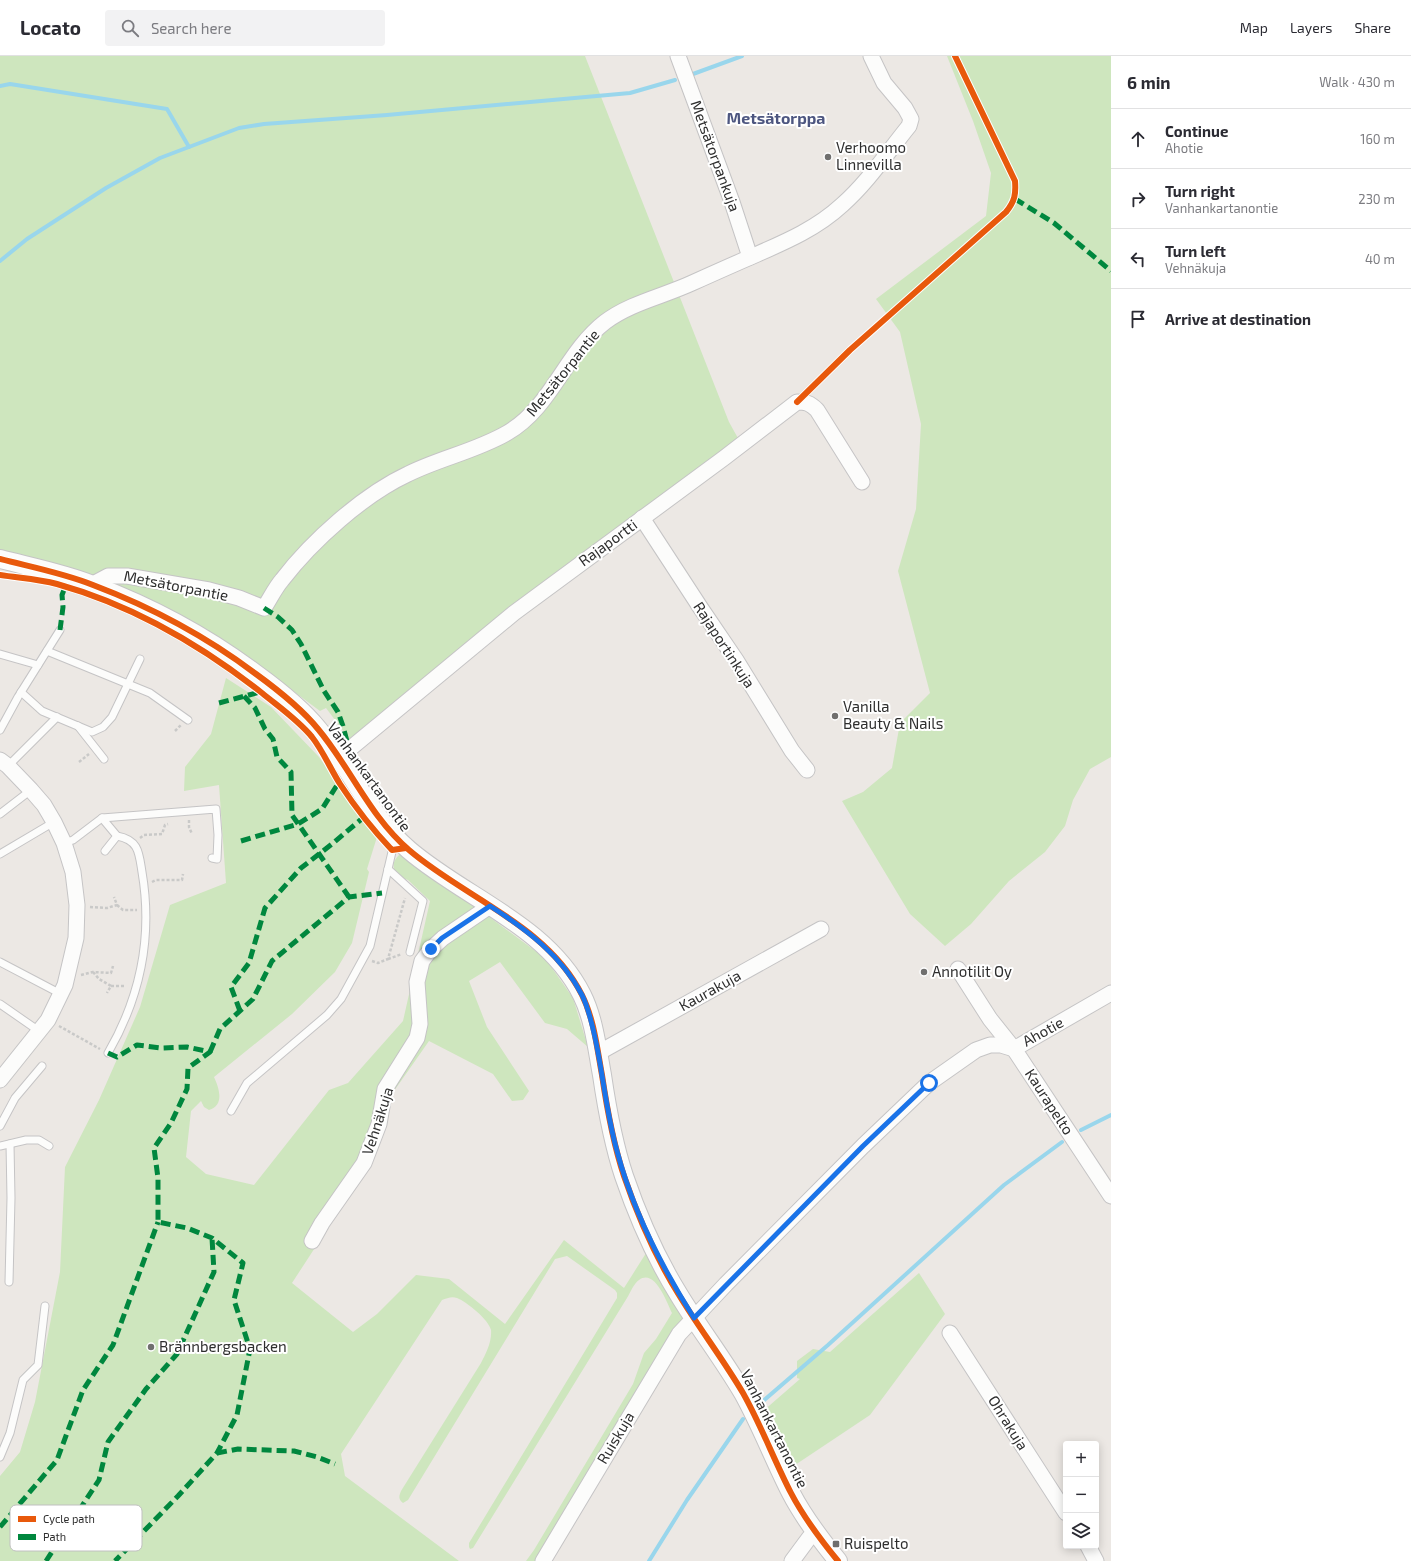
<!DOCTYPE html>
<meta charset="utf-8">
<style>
body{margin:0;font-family:"Exo 2",sans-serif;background:#f2f2f3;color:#2b2b33}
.controls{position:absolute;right:12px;bottom:12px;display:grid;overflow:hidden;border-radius:4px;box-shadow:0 2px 10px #0003}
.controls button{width:36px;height:36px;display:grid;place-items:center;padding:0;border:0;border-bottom:1px solid #e1e1e2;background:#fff;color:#2b2b33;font:20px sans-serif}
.stop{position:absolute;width:12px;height:12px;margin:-9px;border:3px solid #1a73e8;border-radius:50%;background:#fff}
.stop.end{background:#1a73e8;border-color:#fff;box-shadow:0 1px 4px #0008}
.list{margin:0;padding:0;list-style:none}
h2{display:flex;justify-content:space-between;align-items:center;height:52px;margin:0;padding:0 16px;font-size:17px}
h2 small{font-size:13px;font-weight:400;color:#7c7c81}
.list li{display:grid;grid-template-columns:26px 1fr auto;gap:12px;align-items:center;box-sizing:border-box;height:60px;padding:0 16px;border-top:1px solid #e1e1e2}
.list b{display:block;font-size:15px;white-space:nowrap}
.list p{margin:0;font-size:13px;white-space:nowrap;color:#7c7c81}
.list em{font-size:13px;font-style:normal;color:#7c7c81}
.icon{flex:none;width:22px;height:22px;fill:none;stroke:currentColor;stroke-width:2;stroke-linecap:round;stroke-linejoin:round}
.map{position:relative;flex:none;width:1111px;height:1505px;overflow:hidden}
header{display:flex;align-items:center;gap:24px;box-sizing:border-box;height:56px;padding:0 20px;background:#fff;border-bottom:1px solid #e1e1e2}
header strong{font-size:19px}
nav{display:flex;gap:22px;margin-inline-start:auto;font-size:14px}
.search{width:280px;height:36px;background:#f2f2f3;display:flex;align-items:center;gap:10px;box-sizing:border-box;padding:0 14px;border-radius:4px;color:#7c7c81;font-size:15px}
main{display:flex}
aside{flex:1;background:#fff}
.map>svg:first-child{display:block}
.green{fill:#cee6be}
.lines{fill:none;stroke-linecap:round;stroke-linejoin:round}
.stream{stroke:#99d6ec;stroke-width:4}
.service-casing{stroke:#c5c4c5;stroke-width:9}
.minor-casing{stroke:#c5c4c5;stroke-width:17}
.tertiary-casing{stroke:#c5c4c5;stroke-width:20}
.path{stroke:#c9c9c8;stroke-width:2.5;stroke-dasharray:3 2;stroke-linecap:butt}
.service{stroke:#fcfcfb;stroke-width:7}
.minor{stroke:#fcfcfb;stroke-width:15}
.tertiary{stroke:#fcfcfb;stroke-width:18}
.quiet{stroke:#00873e;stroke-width:5;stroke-dasharray:10 5;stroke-linecap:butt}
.cycleway-casing{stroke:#fff;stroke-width:8}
.cycleway{stroke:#e8590c;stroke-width:6}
.route{stroke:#1a73e8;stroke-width:5}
.poi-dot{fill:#706f6e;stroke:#fff;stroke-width:1.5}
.labels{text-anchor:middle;stroke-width:4;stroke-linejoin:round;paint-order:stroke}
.poi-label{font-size:15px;fill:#2e2e2e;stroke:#fff;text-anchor:start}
.street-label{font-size:15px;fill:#2e2e2e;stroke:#fff}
.neighbourhood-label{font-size:16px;font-weight:bold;fill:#4d5680;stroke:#fff}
.key{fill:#fff;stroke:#c0c0c0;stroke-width:1}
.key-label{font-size:11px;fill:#2e2e2e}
</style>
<header>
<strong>Locato</strong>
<div class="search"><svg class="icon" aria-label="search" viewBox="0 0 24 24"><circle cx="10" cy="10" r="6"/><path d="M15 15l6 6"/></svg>Search here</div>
<nav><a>Map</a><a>Layers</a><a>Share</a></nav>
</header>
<main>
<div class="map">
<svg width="1111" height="1505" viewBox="0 0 1111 1505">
<rect width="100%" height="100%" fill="#ece8e4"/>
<!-- green -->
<g class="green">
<path d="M0,0H585L729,366L739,384L350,684L326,652L320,655L234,591L121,531L0,494Z"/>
<path d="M947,0H1111V701L1090,713L1073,744L1065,770L1045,796L1009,825L971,868L945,890L910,858L842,745L863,736L892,712L900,667L930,637L898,515L916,453L921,368L900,276L876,243L986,160L991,117L973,65Z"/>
<path d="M226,622L271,651L319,701L358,757L377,781L367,813L369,816L352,887L335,916L292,958L214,1021C219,1032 225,1049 209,1054L204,1051L201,1045L191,1055L186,1101L206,1118L254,1129L329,1034L348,1027L403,965L430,845L408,824C395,821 388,809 399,799L406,800L545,902L573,942L588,991L567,973L545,967L500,906L469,925L487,971L529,1035L523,1044L512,1045L493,1018L429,985L387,1045L374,1101L292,1227L353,1276L377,1258L416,1219L449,1223L505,1268L564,1184L624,1232L648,1194L684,1260L683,1265L540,1505H526L534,1494L633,1328L644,1297L656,1283L672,1257C667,1247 655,1212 639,1224C634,1227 630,1237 627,1242L473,1492L470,1493L469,1491V1487L617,1242V1237L615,1234L567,1200L555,1203L408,1444L403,1447C398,1443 399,1440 401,1435L481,1307C486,1297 492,1286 491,1274C489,1264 467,1246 457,1242C452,1240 447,1242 442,1244L341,1398L345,1420L459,1505H0V1420L20,1396L35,1346L60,1216L65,1111L99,1044L140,951L170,849L226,827L219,729L184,735L185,711L211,678Z"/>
<path d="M919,1217L945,1258L870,1359L789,1413L762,1356L800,1323L797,1322V1305L813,1293L830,1296Z"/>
</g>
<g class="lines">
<!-- stream -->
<g class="stream">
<path d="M693,18L742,0"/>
<path d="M0,30L10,28L167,53L189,91"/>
<path d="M0,205L27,183L106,132L160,102L239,72L264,68L387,59L630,37L675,24"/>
<path d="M1081,1074L1111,1059"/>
<path d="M762,1346L828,1289L1004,1129L1062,1086"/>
<path d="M649,1505L687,1444L743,1363"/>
</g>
<!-- service casing -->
<g class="service-casing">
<g id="service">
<path d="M47,595L150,637L188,664"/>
<path d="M0,598L38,609"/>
<path d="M21,636L42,655L92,676L103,671L112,661L140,603"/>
<path d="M78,670L104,703"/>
<path d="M0,674L18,641L60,574"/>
<path d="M8,710L57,661"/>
<path d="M0,758L31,734"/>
<path d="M102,762L117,780C139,784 139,797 142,816C153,881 141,940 108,997"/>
<path d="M64,787L73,784L102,762L216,753L218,779L217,803L212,802"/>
<path d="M105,795L117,780"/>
<path d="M0,798L54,766"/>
<path d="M388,813L423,845L410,896"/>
<path d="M0,906L61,938"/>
<path d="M0,948L39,975"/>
<path d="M231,1055L247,1027L327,959L341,943L370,890L395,783"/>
<path d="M0,1070L15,1042L42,1010"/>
<path d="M0,1090L26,1084H39L49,1090"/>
<path d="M9,1226L11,1142L10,1088"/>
<path d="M0,1401L10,1377L23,1324L38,1309L45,1250"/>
</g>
</g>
<!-- minor casing -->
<g class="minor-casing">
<g id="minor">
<path d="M678,0L732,146L750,201"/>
<path d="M642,462L700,551L736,604L792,695L807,714"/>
<path d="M93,528L108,520H127L209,534L239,542L264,552C270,543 275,532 282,524C312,485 363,439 408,418C440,402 476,395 507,377C552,351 565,297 605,266C630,247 664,240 692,227C712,218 732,209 753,200C785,186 816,173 842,149C868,126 887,97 909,70L911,63L905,52L884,27L871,0"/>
<path d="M340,701L514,557L724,402L797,346C806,346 810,347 817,354L862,426"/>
<path d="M0,704L8,710L31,734L44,749L54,766L64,787L73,816L77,849L76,882L65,929L48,964L0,1024"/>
<path d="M958,913L990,963L1014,993L1111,1140"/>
<path d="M598,997L821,873"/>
<path d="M312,1185L322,1167L364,1107L379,1068L385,1033L417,982L420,968L417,926L422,905L431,893L443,882L490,850"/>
<path d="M950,1277L1066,1457"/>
<path d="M1088,1490L1096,1505"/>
<path d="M543,1505L679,1278L726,1228L863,1090L929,1027L976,994L990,989H1001L1014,993L1111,937"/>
<path d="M792,1505L809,1482L815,1478"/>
</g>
</g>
<!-- tertiary casing -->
<g class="tertiary-casing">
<path id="tertiary" d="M0,503C31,511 63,517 93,529C151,551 207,581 256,618C278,634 301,652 318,673C350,711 370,761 409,794C465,842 547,869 582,939C594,963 597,992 602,1019C607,1053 613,1087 624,1120C638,1161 656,1202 679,1239C699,1272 723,1303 743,1337C761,1369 774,1404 791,1437C804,1462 820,1483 838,1505"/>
</g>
<!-- path -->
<g class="path">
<path d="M175,675L181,669"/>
<path d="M79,706L89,698"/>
<path d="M189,764V771L192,778"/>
<path d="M140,782L144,779L162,778L165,769L168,768"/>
<path d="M152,826L156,824H182L183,818"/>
<path d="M117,849L123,854H137"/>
<path d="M90,851L107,852L117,849L114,841"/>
<path d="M388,903L402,898"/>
<path d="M372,905L378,907L388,903L405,842"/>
<path d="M93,916L99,923L111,930L107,937"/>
<path d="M81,919L93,916L111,917L113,910"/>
<path d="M111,930H126"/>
<path d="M59,970L100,993"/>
</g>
<!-- service -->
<use href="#service" class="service"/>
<!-- minor -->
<use href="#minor" class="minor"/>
<!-- tertiary -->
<use href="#tertiary" class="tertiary"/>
<!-- quiet -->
<g class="quiet">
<path d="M1015,143L1054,167L1111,215"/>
<path d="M264,552L278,561L292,574L301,588L324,635L338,656L343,670L349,693"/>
<path d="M60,574L63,551L62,539L65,531"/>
<path d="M244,640L255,652L265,673L273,683L277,701L291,716L292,759L349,841"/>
<path d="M219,647L260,636"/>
<path d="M241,785L298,768L322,753L339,726"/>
<path d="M240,955L231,931L249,907L265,852L301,812L332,788L364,761"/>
<path d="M210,996L220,973L253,943L272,905L349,841L382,837"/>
<path d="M108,997L117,1001L137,989L161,992L187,991L210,996L188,1012L187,1033L171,1067L154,1092L158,1122V1166L187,1172L212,1182L243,1207L234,1244L250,1293L237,1359L217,1397L178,1440L115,1505"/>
<path d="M217,1397L238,1393L294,1395L317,1401L335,1408"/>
<path d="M0,1471L57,1404L83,1334L113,1289L158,1166"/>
<path d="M46,1505L99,1424L108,1386L146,1333L177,1298L214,1216L212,1182"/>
</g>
<!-- cycleway casing -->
<g class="cycleway-casing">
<g id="cycleway">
<path d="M797,346L850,294L1006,156C1015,145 1016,138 1015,125L955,0"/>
<path d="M0,503C31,511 63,517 93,529C151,551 207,581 256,618C278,634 301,652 318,673C350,711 370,761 409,794C465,842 547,869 582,939C594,963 597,992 602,1019C607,1053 613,1087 624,1120C638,1161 656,1202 679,1239C699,1272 723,1303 743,1337C761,1369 774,1404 791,1437C804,1462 820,1483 838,1505"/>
<path d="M0,519C19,522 38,523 57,528C132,549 201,589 262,637C279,651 298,664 312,681C323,695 330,712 340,728C355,751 373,774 392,794L406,792"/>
</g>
</g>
<!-- cycleway -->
<use href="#cycleway" class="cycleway"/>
</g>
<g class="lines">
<!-- route -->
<path class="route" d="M431,893L442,882L490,850C526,873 562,900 582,939C588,951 591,964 594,977C603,1016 606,1056 617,1095C633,1155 661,1210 694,1262L863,1090L929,1027"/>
</g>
<!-- markers -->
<g class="poi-dot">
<circle cx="828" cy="101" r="4"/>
<circle cx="835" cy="660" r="4"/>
<circle cx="924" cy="916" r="4"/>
<circle cx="151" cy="1291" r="4"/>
<rect x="832" y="1484" width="8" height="8" rx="2"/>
</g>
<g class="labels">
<!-- poi labels -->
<g class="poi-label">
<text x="836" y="97">Verhoomo<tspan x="836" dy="17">Linnevilla</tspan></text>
<text x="843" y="656">Vanilla<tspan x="843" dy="17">Beauty &amp; Nails</tspan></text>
<text x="932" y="921">Annotilit Oy</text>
<text x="159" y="1296">Brännbergsbacken</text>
<text x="844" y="1493">Ruispelto</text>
</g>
<!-- street labels -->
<g class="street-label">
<text transform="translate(715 100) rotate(70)" y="5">Metsätorpankuja</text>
<text transform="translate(563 317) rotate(-51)" y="5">Metsätorpantie</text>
<text transform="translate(608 487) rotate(-36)" y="5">Rajaportti</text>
<text transform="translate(176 530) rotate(11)" y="5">Metsätorpantie</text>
<text transform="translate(724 589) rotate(57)" y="5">Rajaportinkuja</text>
<text transform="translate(369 721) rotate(54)" y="5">Vanhankartanontie</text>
<text transform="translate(710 935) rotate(-29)" y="5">Kaurakuja</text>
<text transform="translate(1043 976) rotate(-29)" y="5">Ahotie</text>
<text transform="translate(1049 1046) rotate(57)" y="5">Kaurapelto</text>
<text transform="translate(378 1065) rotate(-72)" y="5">Vehnäkuja</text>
<text transform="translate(1008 1367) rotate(58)" y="5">Ohrakuja</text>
<text transform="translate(774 1373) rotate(63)" y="5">Vanhankartanontie</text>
<text transform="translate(616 1382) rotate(-59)" y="5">Ruiskuja</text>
</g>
<!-- neighbourhood labels -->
<g class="neighbourhood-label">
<text x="776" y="68">Metsätorppa</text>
</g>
</g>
<!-- legend -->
<rect x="10" y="1449" width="132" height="46" rx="6" class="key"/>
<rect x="18" y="1460" width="18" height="6" fill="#e8590c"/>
<rect x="18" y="1478" width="18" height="6" fill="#00873e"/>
<g class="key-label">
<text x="43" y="1467">Cycle path</text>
<text x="43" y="1485">Path</text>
</g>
</svg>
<div class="controls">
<button>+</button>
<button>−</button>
<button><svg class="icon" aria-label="layers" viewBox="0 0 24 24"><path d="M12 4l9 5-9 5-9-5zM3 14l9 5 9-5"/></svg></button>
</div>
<div class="stop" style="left:929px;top:1027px"></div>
<div class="stop end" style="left:431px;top:893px"></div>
</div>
<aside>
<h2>6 min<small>Walk · 430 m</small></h2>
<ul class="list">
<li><svg class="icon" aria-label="ahead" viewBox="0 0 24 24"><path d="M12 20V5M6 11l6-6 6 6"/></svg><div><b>Continue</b><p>Ahotie</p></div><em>160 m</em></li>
<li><svg class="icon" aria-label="right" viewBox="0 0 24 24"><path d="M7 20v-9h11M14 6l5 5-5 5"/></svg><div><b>Turn right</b><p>Vanhankartanontie</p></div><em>230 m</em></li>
<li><svg class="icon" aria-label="left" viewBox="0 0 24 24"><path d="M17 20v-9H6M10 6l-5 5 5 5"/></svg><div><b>Turn left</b><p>Vehnäkuja</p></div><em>40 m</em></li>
<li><svg class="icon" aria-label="arrive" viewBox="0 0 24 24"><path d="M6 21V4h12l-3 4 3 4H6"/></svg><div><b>Arrive at destination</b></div></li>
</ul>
</aside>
</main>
